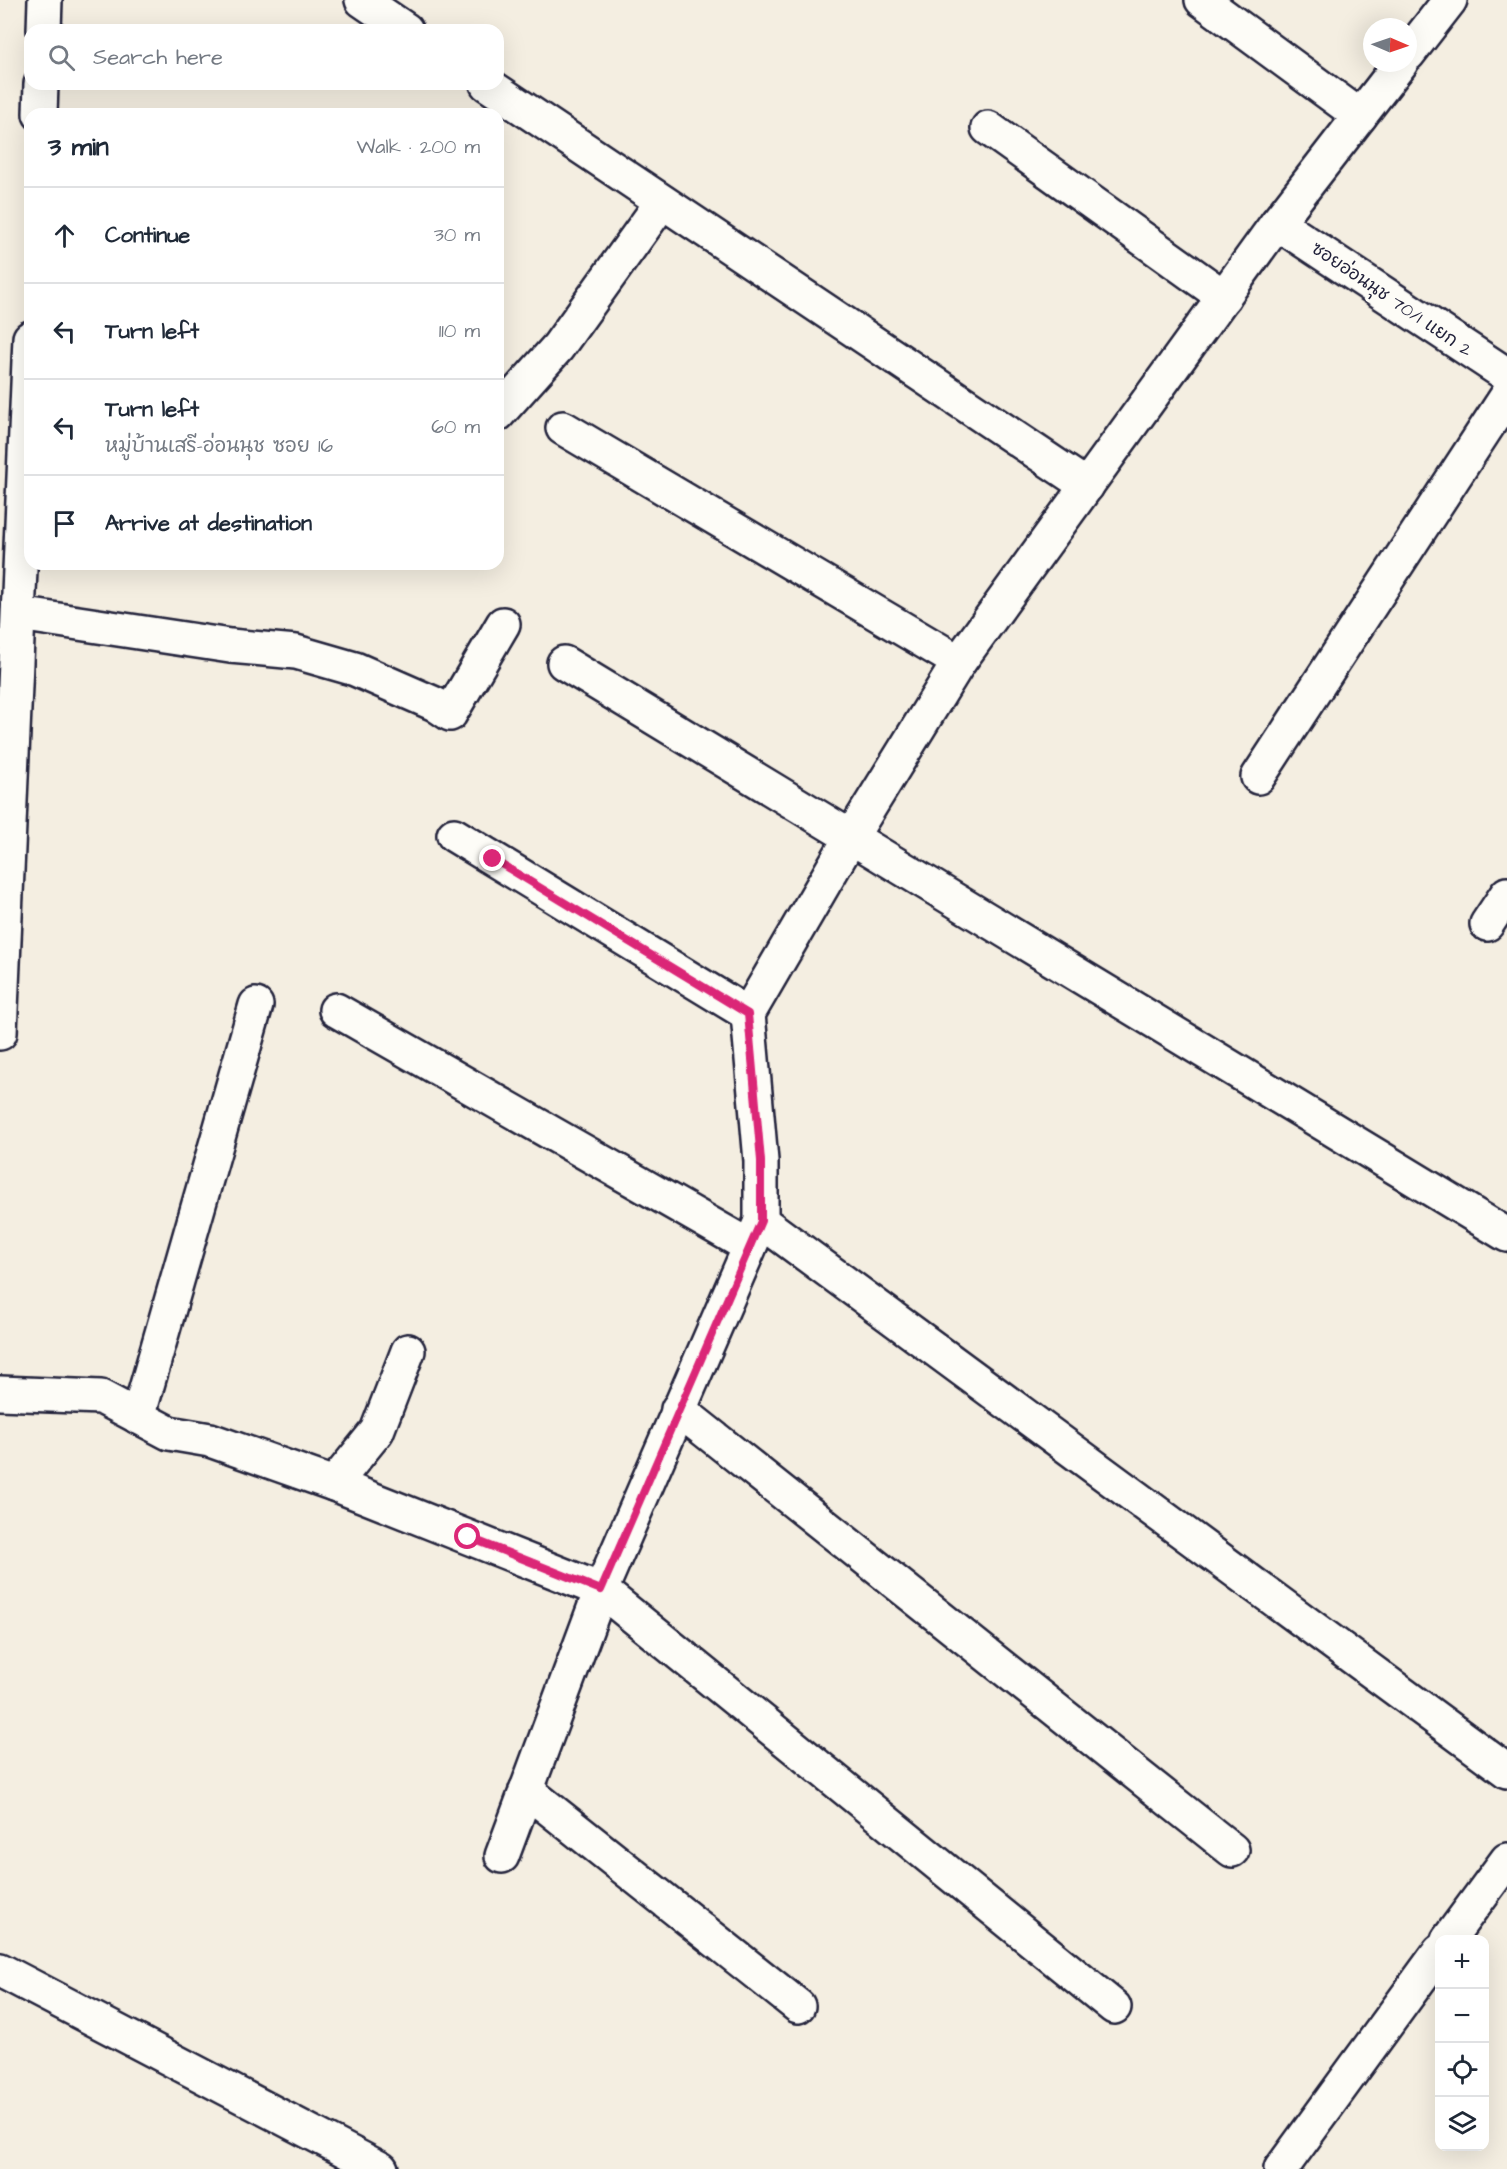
<!DOCTYPE html>
<meta charset="utf-8">
<style>
body{margin:0;font-family:"Architects Daughter","Playpen Sans Thai",sans-serif;background:#f6f6f7;color:#1f2937}
.controls{position:absolute;right:18px;bottom:18px;display:grid;overflow:hidden;border-radius:12px;box-shadow:0 6px 24px #0002}
.controls button{width:54px;height:54px;display:grid;place-items:center;padding:0;border:0;border-bottom:2px solid #e0e1e3;background:#fff;color:#1f2937;font:30px sans-serif}
.compass{position:absolute;left:1363px;top:18px;width:54px;height:54px;border-radius:50%;background:#fff;box-shadow:0 6px 24px #0002;rotate:92deg}
.stop{position:absolute;width:18px;height:18px;margin:-14px;border:4px solid #db2777;border-radius:50%;background:#fff}
.stop.end{background:#db2777;border-color:#fff;box-shadow:0 2px 6px #0008}
.list{margin:0;padding:0;list-style:none}
h2{display:flex;justify-content:space-between;align-items:center;height:78px;margin:0;padding:0 24px;font-size:26px}
h2 small{font-size:20px;font-weight:400;color:#747a83}
.list li{display:grid;grid-template-columns:39px 1fr auto;gap:18px;align-items:center;box-sizing:border-box;height:96px;padding:0 24px;border-top:2px solid #e0e1e3}
.list b{display:block;font-size:22px;white-space:nowrap}
.list p{margin:0;font-size:20px;white-space:nowrap;color:#747a83}
.list em{font-size:20px;font-style:normal;color:#747a83}
.icon{flex:none;width:33px;height:33px;fill:none;stroke:currentColor;stroke-width:2;stroke-linecap:round;stroke-linejoin:round}
.map{position:relative;flex:none;width:1507px;height:2169px;overflow:hidden}
.search{position:absolute;background:#fff;box-shadow:0 6px 24px #0002;left:24px;top:24px;width:480px;height:66px;display:flex;align-items:center;gap:15px;box-sizing:border-box;padding:0 21px;border-radius:18px;color:#747a83;font-size:22px}
.panel{position:absolute;background:#fff;box-shadow:0 6px 24px #0002;left:24px;top:108px;width:480px;height:462px;border-radius:18px}
.map>svg:first-child{display:block}
.lines{fill:none;stroke-linecap:round;stroke-linejoin:round}
.minor-casing{stroke:#22223b;stroke-width:38}
.minor{stroke:#fdfcf7;stroke-width:33}
.route{stroke:#db2777;stroke-width:8}
.labels{text-anchor:middle;stroke-width:6;stroke-linejoin:round;paint-order:stroke}
.street-label{font-size:18px;fill:#22223b;stroke:#fdfcf7}
</style>
<div class="map">
<svg width="1507" height="2169" viewBox="0 0 1507 2169">
<rect width="100%" height="100%" fill="#f4eee1"/>
<filter id="ink" filterUnits="userSpaceOnUse"><feTurbulence type="fractalNoise" baseFrequency=".0167" numOctaves="2"/><feDisplacementMap in="SourceGraphic" scale="12" xChannelSelector="R" yChannelSelector="G"/><feConvolveMatrix kernelMatrix="1 2 1 2 8 2 1 2 1" color-interpolation-filters="sRGB"/></filter>
<g filter="url(#ink)">
<g class="lines">
<!-- minor casing -->
<g class="minor-casing">
<g id="minor">
<path d="M362,0L406,30"/>
<path d="M1202,0L1360,116"/>
<path d="M44,30L45,0"/>
<path d="M1408,54L1450,0"/>
<path d="M487,84L1087,486"/>
<path d="M40,114L41,84"/>
<path d="M988,128L1224,297"/>
<path d="M1277,223L1507,375"/>
<path d="M498,414L558,347L662,202"/>
<path d="M563,428L959,662"/>
<path d="M19,614L230,646L296,652L355,669L435,704L450,714L503,624"/>
<path d="M564,663L1507,1235"/>
<path d="M1258,777L1507,396"/>
<path d="M454,835L748,1014"/>
<path d="M1487,924L1507,894"/>
<path d="M336,1010L749,1246"/>
<path d="M0,1033L30,338"/>
<path d="M761,1221L1507,1771"/>
<path d="M0,1393L101,1397L169,1433L210,1440L334,1484L601,1590L761,1221V1161L748,1014L851,837L959,662L1277,223L1401,63"/>
<path d="M678,1409L1232,1850"/>
<path d="M138,1417L256,1005"/>
<path d="M334,1484L377,1431L408,1351"/>
<path d="M526,1790L798,2006"/>
<path d="M502,1856L601,1590L1114,2007"/>
<path d="M1448,1940L1507,1860"/>
<path d="M0,1970L381,2169"/>
<path d="M1281,2169L1440,1951"/>
</g>
</g>
<!-- minor -->
<use href="#minor" class="minor"/>
</g>
</g>
<g class="lines" filter="url(#ink)">
<!-- route -->
<path class="route" d="M468,1537L601,1590L761,1221V1161L748,1014L493,859"/>
</g>
<g class="labels">
<!-- street labels -->
<g class="street-label">
<text transform="translate(1392 299) rotate(34)" y="6">ซอยอ่อนนุช 70/1 แยก 2</text>
</g>
</g>
</svg>
<div class="controls">
<button>+</button>
<button>−</button>
<button><svg class="icon" aria-label="locate" viewBox="0 0 24 24"><circle cx="12" cy="12" r="6"/><path d="M12 2v4M12 18v4M2 12h4M18 12h4"/></svg></button>
<button><svg class="icon" aria-label="layers" viewBox="0 0 24 24"><path d="M12 4l9 5-9 5-9-5zM3 14l9 5 9-5"/></svg></button>
</div>
<svg class="compass" viewBox="-18 -18 36 36"><path d="M0-13l5 13h-10z" fill="#e53935"/><path d="M0 13l5-13h-10z" fill="#747a83"/></svg>
<div class="stop" style="left:468px;top:1537px"></div>
<div class="stop end" style="left:493px;top:859px"></div>
<div class="search"><svg class="icon" aria-label="search" viewBox="0 0 24 24"><circle cx="10" cy="10" r="6"/><path d="M15 15l6 6"/></svg>Search here</div>
<section class="panel">
<h2>3 min<small>Walk · 200 m</small></h2>
<ul class="list">
<li><svg class="icon" aria-label="ahead" viewBox="0 0 24 24"><path d="M12 20V5M6 11l6-6 6 6"/></svg><div><b>Continue</b></div><em>30 m</em></li>
<li><svg class="icon" aria-label="left" viewBox="0 0 24 24"><path d="M17 20v-9H6M10 6l-5 5 5 5"/></svg><div><b>Turn left</b></div><em>110 m</em></li>
<li><svg class="icon" aria-label="left" viewBox="0 0 24 24"><path d="M17 20v-9H6M10 6l-5 5 5 5"/></svg><div><b>Turn left</b><p>หมู่บ้านเสรี-อ่อนนุช ซอย 16</p></div><em>60 m</em></li>
<li><svg class="icon" aria-label="arrive" viewBox="0 0 24 24"><path d="M6 21V4h12l-3 4 3 4H6"/></svg><div><b>Arrive at destination</b></div></li>
</ul>
</section>
</div>
